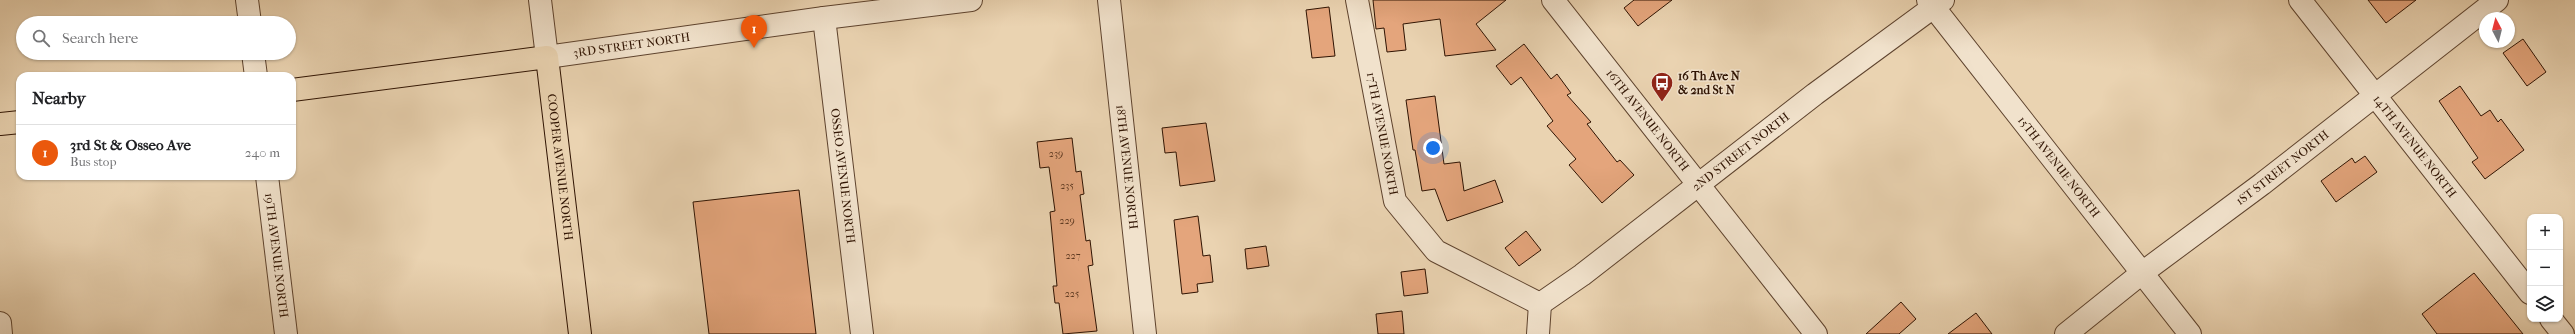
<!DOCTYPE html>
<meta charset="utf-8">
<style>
body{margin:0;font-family:"IM FELL French Canon",serif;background:#f6f6f6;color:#202124}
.controls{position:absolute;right:12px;bottom:12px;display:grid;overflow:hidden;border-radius:8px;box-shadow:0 1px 3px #0004}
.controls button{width:36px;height:36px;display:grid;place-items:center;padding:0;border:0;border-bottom:1px solid #e0e0e0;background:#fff;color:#202124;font:20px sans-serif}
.compass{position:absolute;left:2479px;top:12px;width:36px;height:36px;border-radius:50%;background:#fff;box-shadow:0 1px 3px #0004;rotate:353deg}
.you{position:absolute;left:1433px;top:148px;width:14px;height:14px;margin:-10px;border:3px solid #fff;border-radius:50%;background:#1a73e8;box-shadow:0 0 0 6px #1a73e833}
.badge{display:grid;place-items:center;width:26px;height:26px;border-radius:50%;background:#ea580c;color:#fff;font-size:13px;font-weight:700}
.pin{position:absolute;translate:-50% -33px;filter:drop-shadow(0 1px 2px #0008)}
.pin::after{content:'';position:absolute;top:21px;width:14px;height:12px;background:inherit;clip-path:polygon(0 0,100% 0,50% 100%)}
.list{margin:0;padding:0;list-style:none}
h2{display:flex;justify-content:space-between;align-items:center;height:52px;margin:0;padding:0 16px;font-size:17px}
h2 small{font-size:13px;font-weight:400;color:#757577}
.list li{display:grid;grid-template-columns:26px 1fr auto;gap:12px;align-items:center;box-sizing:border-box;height:56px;padding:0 16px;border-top:1px solid #e0e0e0}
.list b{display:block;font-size:15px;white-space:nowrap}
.list p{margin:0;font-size:13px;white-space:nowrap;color:#757577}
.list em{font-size:13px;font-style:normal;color:#757577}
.icon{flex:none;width:22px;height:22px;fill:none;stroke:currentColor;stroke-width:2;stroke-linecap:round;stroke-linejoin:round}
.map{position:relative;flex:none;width:2575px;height:334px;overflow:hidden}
.search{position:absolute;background:#fff;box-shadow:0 1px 3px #0004;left:16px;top:16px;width:280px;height:44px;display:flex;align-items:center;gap:10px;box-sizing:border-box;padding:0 14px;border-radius:22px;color:#757577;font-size:15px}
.panel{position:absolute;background:#fff;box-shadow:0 1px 3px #0004;left:16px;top:72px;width:280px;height:108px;border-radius:12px}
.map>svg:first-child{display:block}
.building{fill:#e4a57c;stroke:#2f1302}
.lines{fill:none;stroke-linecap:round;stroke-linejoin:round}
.minor-casing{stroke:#5e432e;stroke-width:24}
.major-casing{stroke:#2f1302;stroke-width:24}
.minor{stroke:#f1e2cc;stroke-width:22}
.major{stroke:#ead3b1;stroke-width:22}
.labels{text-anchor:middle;stroke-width:3;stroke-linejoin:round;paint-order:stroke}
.number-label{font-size:10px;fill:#5c3820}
.street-label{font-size:12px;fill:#2f1302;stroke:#f1e2cc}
.poi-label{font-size:12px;font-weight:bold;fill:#2f1302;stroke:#f1e2cc;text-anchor:start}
</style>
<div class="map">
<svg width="2575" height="334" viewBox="0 0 2575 334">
<rect width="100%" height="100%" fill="#ead3b1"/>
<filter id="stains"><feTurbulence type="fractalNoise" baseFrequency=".005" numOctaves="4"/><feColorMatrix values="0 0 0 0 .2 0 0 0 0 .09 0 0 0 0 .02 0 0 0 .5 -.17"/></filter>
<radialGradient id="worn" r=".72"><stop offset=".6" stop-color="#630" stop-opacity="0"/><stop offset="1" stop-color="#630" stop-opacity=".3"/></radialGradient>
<!-- building -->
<g class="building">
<path d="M1373,0H1506L1476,24L1496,50L1445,56L1440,19L1403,24L1406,50L1387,52L1384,28L1376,29Z"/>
<path d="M1634,0H1672L1638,26L1624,8Z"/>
<path d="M2368,0H2416L2386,23Z"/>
<path d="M1329,7L1335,56L1312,58L1306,10Z"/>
<path d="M2523,39L2546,72L2527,86L2503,53Z"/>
<path d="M1524,44L1551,79L1557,74L1571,93L1567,95L1591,122L1587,124L1617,162L1620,160L1634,175L1602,203L1569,165L1576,159L1547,126L1553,121L1521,77L1511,85L1496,66Z"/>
<path d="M2460,86L2481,116L2490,110L2498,122L2501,119L2524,150L2485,179L2472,162L2478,158L2439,101Z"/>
<path d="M1435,96L1444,164L1460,162L1464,191L1495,180L1503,202L1447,221L1435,189L1422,191L1415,150H1413L1406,100Z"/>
<path d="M1206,123L1215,181L1180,186L1176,152L1165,153L1162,128Z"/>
<path d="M1072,138L1076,172L1081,171L1084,194L1080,195L1086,241L1090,240L1093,265L1088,266L1097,331L1063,334L1059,303H1055L1053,286H1057L1050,212L1055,211L1049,167L1040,168L1037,142Z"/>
<path d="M2365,156L2377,172L2336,202L2321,181L2352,158L2355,163Z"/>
<path d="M799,190L816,334H709L693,202Z"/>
<path d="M1198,216L1203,256L1210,255L1213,282L1197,284L1198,292L1182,294L1174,220Z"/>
<path d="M1526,231L1541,250L1519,266L1505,248Z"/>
<path d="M1266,246L1269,266L1247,269L1245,249Z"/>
<path d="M1425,269L1428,293L1404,296L1401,272Z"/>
<path d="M2474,273L2523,334H2437L2422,314Z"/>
<path d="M1901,302L1916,319L1899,334H1866Z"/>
<path d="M1402,311L1404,334H1378L1376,314Z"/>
<path d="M1976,313L1992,334H1948Z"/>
</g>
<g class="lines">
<!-- minor casing -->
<g class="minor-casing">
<g id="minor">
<path d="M247,0L250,23"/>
<path id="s1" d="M540,0L547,57L824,18L971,0"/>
<path id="s2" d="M1109,0L1145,334"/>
<path id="s3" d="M1357,0L1395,201L1436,251L1540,304"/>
<path id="s4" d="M1553,0L1816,334"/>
<path id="s5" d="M1928,0L2190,334"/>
<path id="s6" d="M2300,0L2530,293"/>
<path id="s7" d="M824,18L862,334"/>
<path d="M253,53L256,76"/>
<path id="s8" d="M267,176L286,334"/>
<path id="s9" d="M1540,304L1582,275L1815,94L1943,0"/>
<path d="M2551,319L2563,334"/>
<path d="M0,323L1,334"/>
<path d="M1538,334L1540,304"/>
<path id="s10" d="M2066,334L2142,273L2262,184L2497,0"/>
</g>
</g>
<!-- major casing -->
<g class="major-casing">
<g id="major">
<path id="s11" d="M292,90L547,57L580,334"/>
<path d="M0,124L20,122"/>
</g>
</g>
<!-- minor -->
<use href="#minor" class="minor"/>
<!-- major -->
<use href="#major" class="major"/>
</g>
<!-- icons -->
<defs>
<g id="bus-pin" transform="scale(1.15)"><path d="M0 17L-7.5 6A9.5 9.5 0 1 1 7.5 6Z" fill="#8f2418" stroke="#f1e2cc"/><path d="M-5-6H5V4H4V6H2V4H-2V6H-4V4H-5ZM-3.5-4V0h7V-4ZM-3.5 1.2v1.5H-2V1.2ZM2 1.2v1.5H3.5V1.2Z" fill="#fff"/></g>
</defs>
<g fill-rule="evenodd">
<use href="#bus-pin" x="1662" y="83"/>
</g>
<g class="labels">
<!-- number labels -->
<g class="number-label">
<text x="1056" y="157">239</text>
<text x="1067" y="189">235</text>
<text x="1067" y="224">229</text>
<text x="1073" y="259">227</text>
<text x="1072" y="297">225</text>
</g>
<!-- street labels -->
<g class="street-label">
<text dy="4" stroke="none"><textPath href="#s1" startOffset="143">3RD STREET NORTH</textPath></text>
<text dy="4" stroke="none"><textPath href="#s4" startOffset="153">16TH AVENUE NORTH</textPath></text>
<text dy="4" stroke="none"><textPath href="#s3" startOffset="136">17TH AVENUE NORTH</textPath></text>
<text dy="4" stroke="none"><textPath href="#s6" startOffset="186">14TH AVENUE NORTH</textPath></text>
<text dy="4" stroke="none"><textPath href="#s9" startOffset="252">2ND STREET NORTH</textPath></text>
<text dy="4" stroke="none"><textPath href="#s11" startOffset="368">COOPER AVENUE NORTH</textPath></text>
<text dy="4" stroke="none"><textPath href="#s2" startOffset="168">18TH AVENUE NORTH</textPath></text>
<text dy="4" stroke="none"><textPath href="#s5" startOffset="212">15TH AVENUE NORTH</textPath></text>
<text dy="4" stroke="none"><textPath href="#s10" startOffset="273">1ST STREET NORTH</textPath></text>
<text dy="4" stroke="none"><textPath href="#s7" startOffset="159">OSSEO AVENUE NORTH</textPath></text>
<text dy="4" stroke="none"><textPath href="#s8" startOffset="80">19TH AVENUE NORTH</textPath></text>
</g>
<!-- poi labels -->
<g class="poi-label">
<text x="1678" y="80">16 Th Ave N<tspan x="1678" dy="14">&amp; 2nd St N</tspan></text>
</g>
</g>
<rect width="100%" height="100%" filter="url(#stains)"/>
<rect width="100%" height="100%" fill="url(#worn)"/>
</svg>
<div class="controls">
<button>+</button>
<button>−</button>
<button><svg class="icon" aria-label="layers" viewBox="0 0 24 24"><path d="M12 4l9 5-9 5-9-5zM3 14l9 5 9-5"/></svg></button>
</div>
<svg class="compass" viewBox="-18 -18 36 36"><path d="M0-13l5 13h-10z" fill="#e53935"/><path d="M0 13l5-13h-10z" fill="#757577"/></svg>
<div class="you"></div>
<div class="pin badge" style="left:754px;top:48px">1</div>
<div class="search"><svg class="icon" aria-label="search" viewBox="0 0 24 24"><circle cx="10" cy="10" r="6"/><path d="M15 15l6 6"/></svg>Search here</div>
<section class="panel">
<h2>Nearby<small></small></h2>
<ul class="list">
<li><span class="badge">1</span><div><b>3rd St &amp; Osseo Ave</b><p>Bus stop</p></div><em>240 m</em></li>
</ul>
</section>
</div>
